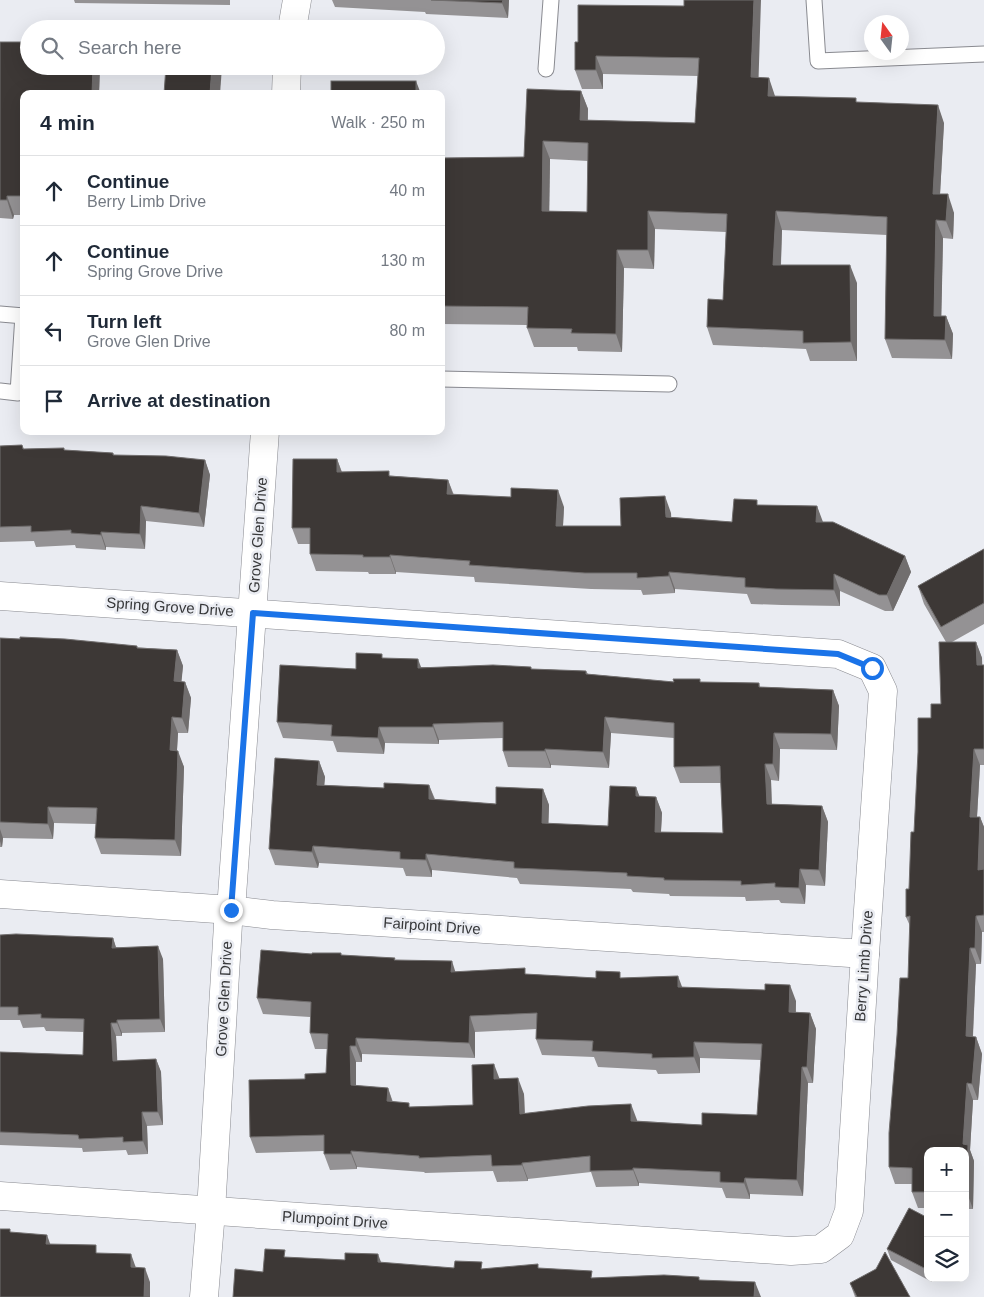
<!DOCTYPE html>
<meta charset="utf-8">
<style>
body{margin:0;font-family:Helvetica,sans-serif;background:#f6f6f7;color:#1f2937}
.controls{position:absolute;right:15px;bottom:15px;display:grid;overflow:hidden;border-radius:10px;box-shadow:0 5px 20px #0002}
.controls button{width:45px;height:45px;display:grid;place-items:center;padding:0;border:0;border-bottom:1px solid #e0e1e3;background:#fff;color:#1f2937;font:25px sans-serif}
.compass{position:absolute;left:864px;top:15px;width:45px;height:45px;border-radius:50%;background:#fff;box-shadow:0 5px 20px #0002;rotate:345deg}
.stop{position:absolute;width:15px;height:15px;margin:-11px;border:4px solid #1a73e8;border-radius:50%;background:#fff}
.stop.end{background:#1a73e8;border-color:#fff;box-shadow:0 1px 5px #0008}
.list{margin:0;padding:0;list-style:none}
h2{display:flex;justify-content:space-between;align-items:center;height:65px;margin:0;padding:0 20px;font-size:21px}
h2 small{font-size:16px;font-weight:400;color:#747a83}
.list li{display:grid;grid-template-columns:32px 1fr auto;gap:15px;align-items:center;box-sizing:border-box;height:70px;padding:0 20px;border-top:1px solid #e0e1e3}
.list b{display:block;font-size:19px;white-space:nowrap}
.list p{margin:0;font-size:16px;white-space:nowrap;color:#747a83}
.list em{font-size:16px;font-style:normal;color:#747a83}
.icon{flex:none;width:28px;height:28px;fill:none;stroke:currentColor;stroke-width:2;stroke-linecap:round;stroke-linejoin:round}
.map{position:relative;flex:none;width:984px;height:1297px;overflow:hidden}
.search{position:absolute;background:#fff;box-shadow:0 5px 20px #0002;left:20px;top:20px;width:425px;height:55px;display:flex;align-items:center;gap:12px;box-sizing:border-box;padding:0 18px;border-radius:28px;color:#747a83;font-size:19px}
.panel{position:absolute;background:#fff;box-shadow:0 5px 20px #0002;left:20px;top:90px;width:425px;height:345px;border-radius:10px}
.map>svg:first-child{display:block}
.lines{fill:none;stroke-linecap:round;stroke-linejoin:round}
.service-casing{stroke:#898a90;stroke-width:17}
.minor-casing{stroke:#898a90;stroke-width:29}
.service{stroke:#fff;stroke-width:15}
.minor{stroke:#fff;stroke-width:28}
.wall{fill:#949294;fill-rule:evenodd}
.shaded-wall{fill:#716e6e}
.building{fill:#3d3836;stroke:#716e6e;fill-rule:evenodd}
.route{stroke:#1a73e8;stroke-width:6}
.labels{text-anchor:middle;stroke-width:5;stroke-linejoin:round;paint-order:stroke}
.street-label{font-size:15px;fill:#37383a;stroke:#eaecf2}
</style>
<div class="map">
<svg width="984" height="1297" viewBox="0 0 984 1297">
<rect width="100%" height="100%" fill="#eaecf2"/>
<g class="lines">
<!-- service casing -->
<g class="service-casing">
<g id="service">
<path d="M814,0L818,61L984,54"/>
<path d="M546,69L551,0"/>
<path d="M0,314L24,316"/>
<path d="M441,379L669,384"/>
<path d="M0,391L18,393L23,315"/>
</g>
</g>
<!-- minor casing -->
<g class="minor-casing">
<g id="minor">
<path d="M292,29L297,0"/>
<path d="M286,94L287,66"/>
<path d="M0,596L838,654L872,668L883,691L865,954L849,1211L840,1235L821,1249L791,1251L0,1196"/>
<path d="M0,894L231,910L272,915L865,954"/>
<path d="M204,1297L211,1211L228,924L231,910L265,431"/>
</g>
</g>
<!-- service -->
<use href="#service" class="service"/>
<!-- minor -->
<use href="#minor" class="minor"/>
</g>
<!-- wall -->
<g class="wall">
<path d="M74,0H230V5L75,3Z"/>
<path d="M332,0H509L508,18L426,14L425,12L335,7Z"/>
<path d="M578,5L758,77L775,97L858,102L944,123L940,194L954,213L953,239L943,238L941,316H946L953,334L952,359L892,358L885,339L887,235L782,230L781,265L857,283V361H810L806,349L713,345L707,327L723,300L726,232L655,229L654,269L624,268L622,352L578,351L577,347H534L527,328V325L441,324V158L524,157L581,91L588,109V120L695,123L698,76L603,74V89H582L575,70L578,42ZM550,159L588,161L587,212L549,211Z"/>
<path d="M0,42L29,66H100L99,94H24V215H14L13,219L0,218Z"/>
<path d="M22,445L24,449L65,450L113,453L114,455L205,460L210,475L204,527L146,521L145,549L106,547V550L76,548L75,545L36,547L34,541L0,542V446Z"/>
<path d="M337,459L342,472L448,480L454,495L564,507L563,526H621L671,513V517L732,522L759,505L817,506L822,522L905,556L911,572L893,611H885L840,591V606L782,605L751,604L747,594L675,589V593L643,595L641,590L591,589L475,582L474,577L396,572V574H369L368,572L316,571L310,554V544H298L292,528Z"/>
<path d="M984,549V624L952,642H976L982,658V665H984V765H980L977,817H980L984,827V932H982L981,964H976L973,1037H976L982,1054L978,1100H973L970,1150L974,1161L973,1209H965V1151H928V1208H918L912,1192V1184H895L889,1167L908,978L910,926L906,917L914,832L931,718L941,704L946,642L924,604L918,586Z"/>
<path d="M0,638L177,650L183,666L181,682H185L191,698L188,733H178L177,751L184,767L181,856L101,854L95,838L96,824L54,823L53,839L3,838L2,847H0Z"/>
<path d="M384,658L421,667L532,669L586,671L588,674L674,682L759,683L760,687L833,690L839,706L837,750L780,749L779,781L771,780L772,804L822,806L828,822L825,886L806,885L805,904L781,903L779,900L746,901L745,897L670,896L669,894L633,892L631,889L520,884L517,878L432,870V877L406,876L403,868L319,863L318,868L275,865L269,849L319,761L325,777L324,785L384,788L429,785L435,799L496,804L543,789L549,805L548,824L608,826L636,787L639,796L656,797L662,813L661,832L723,833L721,783H680L674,767V738L611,733L609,768L551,765V768L508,767L503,751V738L439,740V744L385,743L384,754L337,752L333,741L283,738L277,722L356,669Z"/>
<path d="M0,935L113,938L116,947L163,959L165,1032L122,1033V1036H116L117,1061L156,1059L161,1072L163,1125L147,1126L148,1154L128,1155L126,1150L83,1152L82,1148L0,1145V1052L83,1055L84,1032L46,1031L44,1027L23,1028L20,1020H0Z"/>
<path d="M312,954L395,958V960L456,972L527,974L596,978H622L682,987L796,1001V1012L810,1013L816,1029L813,1083H808L803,1196L750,1194V1199L726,1198L722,1188L639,1183V1186L596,1187L591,1172L528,1179V1181L497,1182L493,1171L425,1173L424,1172L357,1167V1169L330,1170L324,1154V1151L256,1153L250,1137L305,1079L326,1073L327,1049H315L310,1033V1017L263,1014L257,998ZM537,1029L536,1039L542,1055L594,1057L598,1067L656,1070L658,1074L700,1073V1058L761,1060L757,1115L702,1125L525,1113L524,1094L500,1079L473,1105L410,1107L393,1102L388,1088L356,1086V1062H362V1054L475,1058V1032Z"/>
<path d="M928,1218V1278H934L932,1282L891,1260L887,1249Z"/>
<path d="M850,1283L910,1297H855Z"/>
</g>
<!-- shaded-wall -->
<g class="shaded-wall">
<path d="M503,0H509L508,18L502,3Z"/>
<path d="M754,0H761L758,95L751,77Z"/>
<path d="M596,56L603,74V89L596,70Z"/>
<path d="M93,66H100L99,94H92Z"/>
<path d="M212,66H221L222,67L220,94H210Z"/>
<path d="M769,78L775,96V115L768,96Z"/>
<path d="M416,81L421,94H416Z"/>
<path d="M581,91L588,109L587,138L580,120Z"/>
<path d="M938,105L944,123L939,212L933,194Z"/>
<path d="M543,141L550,159L549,230L542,211Z"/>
<path d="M948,194L954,213L953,239L946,221Z"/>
<path d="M7,196L14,215L13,219L7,200Z"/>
<path d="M648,211L655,229L654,269L648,250Z"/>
<path d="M776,211L782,230L780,284L773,265Z"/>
<path d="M936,220L943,238L941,334L934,316Z"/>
<path d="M617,250L624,268L622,352L616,334Z"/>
<path d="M850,265L857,283V361L851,342Z"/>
<path d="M946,316L953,334L952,359L945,340Z"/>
<path d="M337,459L343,476L337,472Z"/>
<path d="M205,460L210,475L204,527L199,513Z"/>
<path d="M448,480L454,497L447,494Z"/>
<path d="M558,490L564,507L562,543L556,526Z"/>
<path d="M665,496L671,513L672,533L666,517Z"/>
<path d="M141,506L146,521L145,549L140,534Z"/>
<path d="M817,506L823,522H816Z"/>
<path d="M101,532L106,547V550L101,535Z"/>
<path d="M390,555L396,572V574L390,557Z"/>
<path d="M905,556L911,572L893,611L887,595Z"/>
<path d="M669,572L675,589V593L669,576Z"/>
<path d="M834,574L840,591V606L834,590Z"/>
<path d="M976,642L982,658L983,681L977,665Z"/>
<path d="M177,650L183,666L180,697L174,681Z"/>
<path d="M418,659L424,675L418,668Z"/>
<path d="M185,682L191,698L188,733L182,718Z"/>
<path d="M833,690L839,706L837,750L831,734Z"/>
<path d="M172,717L178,733L176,766L170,750Z"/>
<path d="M605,717L611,733L609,768L603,752Z"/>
<path d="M433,724L439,740V744L433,727Z"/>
<path d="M379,727L385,743L384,754L378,738Z"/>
<path d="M774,733L780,749L779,781L773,764Z"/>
<path d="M545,749L551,765V768L545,751Z"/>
<path d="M974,749L980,765L976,833L970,817Z"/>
<path d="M178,751L184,767L181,856L175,840Z"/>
<path d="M319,761L325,777L323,801L317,785Z"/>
<path d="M765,764L771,780L772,820L767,804Z"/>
<path d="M429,785L435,801L429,799Z"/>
<path d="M636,787L642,803L636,796Z"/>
<path d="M543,789L549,805L548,840L542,823Z"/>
<path d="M656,797L662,813L660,848L655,832Z"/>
<path d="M822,806L828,822L825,886L819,870Z"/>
<path d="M48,807L54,823L53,839L48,824Z"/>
<path d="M980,817L984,827V886L978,870Z"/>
<path d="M0,829L3,838L2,847L0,841Z"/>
<path d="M313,846L319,863L318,868L312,852Z"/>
<path d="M426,854L432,870V877L426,860Z"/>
<path d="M800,869L806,885L805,904L799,888Z"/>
<path d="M976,916L982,932L981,964L975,948Z"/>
<path d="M113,938L117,951L112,948Z"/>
<path d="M158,946L163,959L165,1032L160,1019Z"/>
<path d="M970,948L976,964L972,1053L966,1036Z"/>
<path d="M452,961L457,977L451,972Z"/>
<path d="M678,976L684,992L678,987Z"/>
<path d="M790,985L796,1001L795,1028L789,1012Z"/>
<path d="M810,1013L816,1029L813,1083L807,1067Z"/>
<path d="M470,1016L475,1032V1058L469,1043Z"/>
<path d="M117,1020L122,1033V1036L117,1023Z"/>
<path d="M111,1023L116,1036L118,1074L113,1061Z"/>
<path d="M976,1037L982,1054L978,1100L972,1084Z"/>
<path d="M356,1038L362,1054V1062L356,1046Z"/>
<path d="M694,1042L700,1058V1073L694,1057Z"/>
<path d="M350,1046L356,1062V1101L351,1085Z"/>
<path d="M156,1059L161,1072L163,1125L158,1112Z"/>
<path d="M494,1064L500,1080L494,1079Z"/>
<path d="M802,1067L808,1083L803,1196L797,1180Z"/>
<path d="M518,1078L524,1094L525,1130L520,1114Z"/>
<path d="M967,1083L973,1100L970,1150L974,1161L973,1209L967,1193L963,1144Z"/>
<path d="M388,1088L393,1104L387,1101Z"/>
<path d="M631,1104L637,1120V1137L631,1121Z"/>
<path d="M142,1112L147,1126L148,1154L143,1141Z"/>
<path d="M351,1151L357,1167V1169L351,1154Z"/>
<path d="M522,1163L528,1179V1181L522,1165Z"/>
<path d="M633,1168L639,1183V1186L633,1170Z"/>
<path d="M745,1178L750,1194V1199L744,1183Z"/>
<path d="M47,1235L52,1249L46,1244Z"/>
<path d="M131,1254L136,1268L131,1267Z"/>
<path d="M378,1254L384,1270L378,1262Z"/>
<path d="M145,1268L150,1282V1297H144Z"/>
<path d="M755,1282L761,1297H754Z"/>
</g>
<!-- building -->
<g class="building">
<path d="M431,0H503L502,3Z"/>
<path d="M684,0H754L751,77L769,78L768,96L856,98V102L938,105L933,194H948L946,221L936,220L934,316H946L945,340L885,339L887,217L776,211L773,265H850L851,342L803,343V331L707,327L708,299L723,300L727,214L648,211V250H617L616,334L571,333L572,329L527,328L528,307L441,306V158L524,157L527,89L581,91L580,120L695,123L699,58L596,56V70H575V42H578V5L684,6ZM543,141L588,143L587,212L542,211Z"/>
<path d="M0,42H29V66H93L92,94H24V196H7V200H0Z"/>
<path d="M166,66H212L210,94H164Z"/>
<rect x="331" y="81" width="85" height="13"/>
<path d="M22,445L23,449L64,448V450L113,453V455L166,456L205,460L199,513L141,506L140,534L101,532V535L71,533V530L31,532V526L0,527V446Z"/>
<path d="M293,459H337V472L389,471V476L448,480L447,494L511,497V488L558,490L556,526H621L620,498L665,496L666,517L732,522L734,499L757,500V505L817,506L816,522H833L905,556L887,595H879L834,574V590L776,589L745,587V578L669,572V576L637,578V573H585L469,565L470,561L390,555V557H363V555L310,554V528H292Z"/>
<path d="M984,549V603L941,627L918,586Z"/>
<path d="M20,637L65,639L137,646V648L177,650L174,681L185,682L182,718L172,717L170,750L178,751L175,840L95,838L97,808L48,807V824L0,822V638L20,639Z"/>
<path d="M939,642H976L977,665H984V749H974L970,817H980L978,870L984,869V915L976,916L975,948H970L966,1036L976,1037L972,1084L967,1083L963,1144L968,1145L967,1193H965V1151H928V1192H912V1168L889,1167V1133L897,1035L900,978H908L910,916L906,917V889H909L911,832H914L918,752V718H931V704H941Z"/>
<path d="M356,653L382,654V658L418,659V668L493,665L531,667V669L586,671V674L674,682L673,679H700V682L759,683V687L833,690L831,734L774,733L773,764H765L767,804L822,806L819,870L800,869L799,888L775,887V883L741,885V881L664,880V878L627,876V873L514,868V862L426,854V860L400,859V852L313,846L312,852L269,849L275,758L319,761L317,785L384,788V783L429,785V799L496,804V787L543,789L542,823L608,826L610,786L636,787V796L656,797L655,832L723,833L720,766L674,767V723L605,717L603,752L545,749V751H503V722L433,724V727H379L378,738L331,736L332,725L277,722L280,665L356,669Z"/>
<path d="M16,934L113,938L112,948L158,946L160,1019L117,1020V1023H111L113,1061L156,1059L158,1112H142L143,1141L123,1142V1137L79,1139L78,1135L0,1132V1052L83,1055L84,1019L41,1018V1014L18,1015V1007H0V935Z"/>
<path d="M261,950L312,954V953H341V955L395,958L394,960L452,961L451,972L525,968V974L596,978V971L620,972V978L678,976V987L765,990V984L790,985L789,1012L810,1013L807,1067H802L797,1180L745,1178L744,1183L720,1182V1172L633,1168V1170L590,1171V1156L522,1163V1165L492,1166L491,1155L419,1158V1156L351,1151V1154H324V1135L250,1137L249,1080L305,1079V1074L326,1073L328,1034L310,1033L311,1002L257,998ZM537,1013L536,1039L593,1041L592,1051L652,1054V1058L694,1057V1042L762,1044L757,1115L702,1113V1125L631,1121V1104L588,1106L520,1114L518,1078L494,1079V1064L472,1065L473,1105L409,1107V1103L387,1101L388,1088L351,1085L350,1046H356V1038L469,1043L470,1016Z"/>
<path d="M909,1208L928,1218V1270L887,1249Z"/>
<path d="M0,1229H10V1232L47,1235L46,1244L96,1245V1253L131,1254V1267L145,1268L144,1297H0Z"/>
<path d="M265,1249L285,1250L284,1257L345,1260V1253L378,1254V1262L454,1268L455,1261L482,1262L481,1269L538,1264V1268L592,1271L591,1278L664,1275L699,1277V1280L755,1282L754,1297H233L235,1269L263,1272Z"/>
<path d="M885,1252L910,1297H857L850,1283L876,1269Z"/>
</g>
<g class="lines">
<!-- route -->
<path class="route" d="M231,910L253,613L838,654L872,668"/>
</g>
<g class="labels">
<!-- street labels -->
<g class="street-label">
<text transform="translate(258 535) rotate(-86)" y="5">Grove Glen Drive</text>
<text transform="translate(170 607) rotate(4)" y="5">Spring Grove Drive</text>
<text transform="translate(432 926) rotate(4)" y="5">Fairpoint Drive</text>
<text transform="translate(864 966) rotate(-86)" y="5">Berry Limb Drive</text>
<text transform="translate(224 999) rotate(-87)" y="5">Grove Glen Drive</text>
<text transform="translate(335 1220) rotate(4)" y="5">Plumpoint Drive</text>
</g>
</g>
</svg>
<div class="controls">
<button>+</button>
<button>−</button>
<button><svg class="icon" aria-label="layers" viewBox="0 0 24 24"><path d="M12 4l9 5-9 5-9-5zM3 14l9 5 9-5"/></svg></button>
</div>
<svg class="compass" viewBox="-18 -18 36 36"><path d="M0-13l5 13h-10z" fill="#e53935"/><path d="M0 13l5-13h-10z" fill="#747a83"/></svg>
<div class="stop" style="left:872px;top:668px"></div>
<div class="stop end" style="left:231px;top:910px"></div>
<div class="search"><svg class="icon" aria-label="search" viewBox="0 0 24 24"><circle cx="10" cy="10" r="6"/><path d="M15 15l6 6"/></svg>Search here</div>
<section class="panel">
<h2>4 min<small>Walk · 250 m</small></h2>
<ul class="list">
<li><svg class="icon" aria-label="ahead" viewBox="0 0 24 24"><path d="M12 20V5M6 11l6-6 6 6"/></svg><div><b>Continue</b><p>Berry Limb Drive</p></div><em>40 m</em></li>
<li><svg class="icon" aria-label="ahead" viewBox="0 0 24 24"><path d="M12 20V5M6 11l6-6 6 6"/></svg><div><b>Continue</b><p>Spring Grove Drive</p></div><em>130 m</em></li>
<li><svg class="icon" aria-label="left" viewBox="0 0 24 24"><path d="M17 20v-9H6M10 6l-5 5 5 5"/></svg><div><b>Turn left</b><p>Grove Glen Drive</p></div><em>80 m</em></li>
<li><svg class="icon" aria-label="arrive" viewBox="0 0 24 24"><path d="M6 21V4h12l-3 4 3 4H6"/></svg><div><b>Arrive at destination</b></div></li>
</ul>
</section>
</div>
